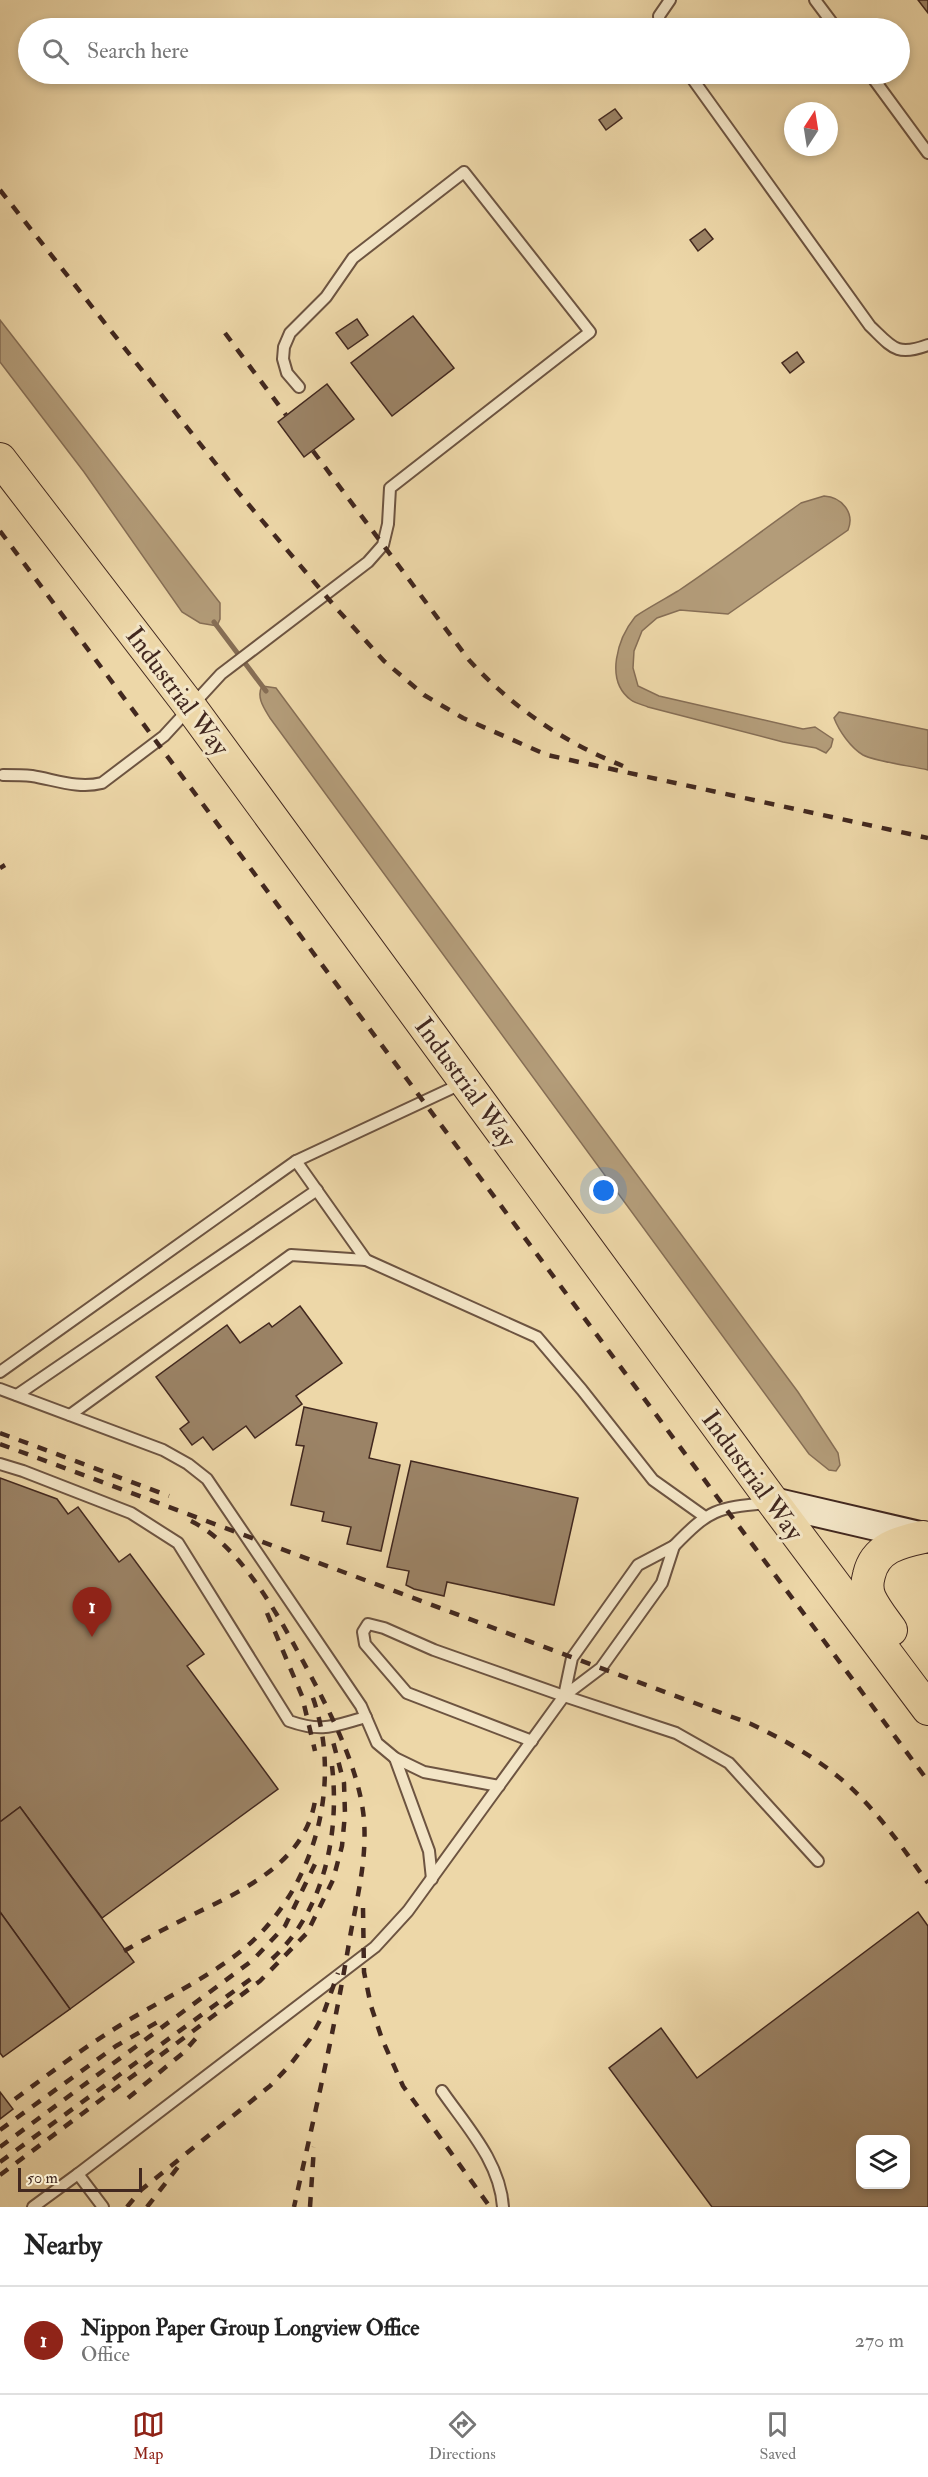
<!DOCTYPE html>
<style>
body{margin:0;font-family:"IM FELL Double Pica",serif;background:#f2f2f2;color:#222}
.controls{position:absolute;right:18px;bottom:18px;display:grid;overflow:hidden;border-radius:12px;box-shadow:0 3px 9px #0003}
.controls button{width:54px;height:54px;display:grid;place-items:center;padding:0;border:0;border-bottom:2px solid #e0e0e0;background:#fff;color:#222;font:30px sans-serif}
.compass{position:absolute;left:784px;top:102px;width:54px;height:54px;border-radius:50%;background:#fff;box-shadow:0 3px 9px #0003;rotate:12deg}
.scale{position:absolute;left:18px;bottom:15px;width:124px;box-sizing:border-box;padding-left:6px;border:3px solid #42281f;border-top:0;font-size:16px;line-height:21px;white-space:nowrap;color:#42281f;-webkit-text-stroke:4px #f3e5c6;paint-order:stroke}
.you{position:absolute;left:604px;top:1191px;width:21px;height:21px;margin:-15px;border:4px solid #fff;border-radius:50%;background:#1a73e8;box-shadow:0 0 0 9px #1a73e833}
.badge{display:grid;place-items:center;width:39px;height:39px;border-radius:50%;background:#8f2418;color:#fff;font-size:20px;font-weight:700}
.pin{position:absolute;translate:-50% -50px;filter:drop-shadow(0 2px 3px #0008)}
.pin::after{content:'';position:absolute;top:32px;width:21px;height:18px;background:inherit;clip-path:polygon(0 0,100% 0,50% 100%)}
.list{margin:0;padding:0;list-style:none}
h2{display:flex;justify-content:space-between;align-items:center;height:78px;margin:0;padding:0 24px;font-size:26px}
h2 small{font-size:20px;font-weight:400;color:#767676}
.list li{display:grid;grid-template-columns:39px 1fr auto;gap:18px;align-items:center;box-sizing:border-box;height:108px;padding:0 24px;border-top:2px solid #e0e0e0}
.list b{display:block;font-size:22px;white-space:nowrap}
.list p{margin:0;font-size:20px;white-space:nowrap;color:#767676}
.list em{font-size:20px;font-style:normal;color:#767676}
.icon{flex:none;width:33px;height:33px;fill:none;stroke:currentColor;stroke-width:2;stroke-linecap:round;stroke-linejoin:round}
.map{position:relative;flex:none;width:928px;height:2207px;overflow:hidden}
.search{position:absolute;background:#fff;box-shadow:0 3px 9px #0003;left:18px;right:18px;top:18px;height:66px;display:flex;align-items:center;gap:15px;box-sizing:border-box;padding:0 21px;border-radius:33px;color:#767676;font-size:22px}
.sheet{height:186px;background:#fff}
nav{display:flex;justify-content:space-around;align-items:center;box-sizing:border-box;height:84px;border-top:2px solid #e0e0e0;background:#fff;font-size:16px;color:#767676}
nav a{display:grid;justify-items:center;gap:3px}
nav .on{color:#8f2418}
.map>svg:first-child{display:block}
.water{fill:#b39c79;stroke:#866e55;stroke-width:1.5}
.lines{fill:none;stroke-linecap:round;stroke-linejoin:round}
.stream{stroke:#866e55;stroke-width:5}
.building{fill:#9b8366;stroke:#42281f;stroke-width:1.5;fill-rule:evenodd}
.service-casing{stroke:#6d5441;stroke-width:14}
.secondary-casing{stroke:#42281f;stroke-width:32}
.primary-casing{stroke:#42281f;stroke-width:34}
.service{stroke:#f3e5c6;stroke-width:10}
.secondary{stroke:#f3e5c6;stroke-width:28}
.primary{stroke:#edd7a8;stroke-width:32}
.rail{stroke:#42281f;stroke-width:4.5;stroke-dasharray:10 10;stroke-linecap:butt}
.labels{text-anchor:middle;stroke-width:6;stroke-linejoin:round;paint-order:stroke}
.street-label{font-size:26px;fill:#42281f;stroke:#f3e5c6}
</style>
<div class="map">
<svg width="928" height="2207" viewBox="0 0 928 2207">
<rect width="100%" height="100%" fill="#edd7a8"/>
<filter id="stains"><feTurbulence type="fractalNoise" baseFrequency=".00333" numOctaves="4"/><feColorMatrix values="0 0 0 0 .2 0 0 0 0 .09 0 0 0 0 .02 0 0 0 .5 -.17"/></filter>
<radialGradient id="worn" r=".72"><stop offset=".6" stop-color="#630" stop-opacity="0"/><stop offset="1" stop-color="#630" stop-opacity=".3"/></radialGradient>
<!-- water -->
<g class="water">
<path d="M0,320L220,603V619L217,626L200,623L182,612L84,472L0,362Z"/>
<path d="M824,496C842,497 855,513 848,530L728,614L680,610L657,618L642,631L634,651L633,668L638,686L659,696L803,729L815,727L833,739L831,747L826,753L816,748L783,742L648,707C643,705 635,703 631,700C604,680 618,638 635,617C639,613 670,596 678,591C720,563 760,532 801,503Z"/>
<path d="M262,686L276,688L798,1392L838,1453L840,1465L836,1471L829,1470L809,1454L270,718C264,708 256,697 262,686Z"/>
<path d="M839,712L928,730V770C912,766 877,762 863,755C851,748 839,731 834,718Z"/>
</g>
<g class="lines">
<!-- stream -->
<path class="stream" d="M214,622L266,691"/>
</g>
<!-- building -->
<g class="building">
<path d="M918,0H928V13Z"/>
<path d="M727,20L734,28H716Z"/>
<path d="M615,109L622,118L606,130L599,120Z"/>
<path d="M705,229L713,239L698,251L690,240Z"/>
<path d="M413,316L454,368L392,416L351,363Z"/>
<path d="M357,319L368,335L348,349L336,333Z"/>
<path d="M797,352L804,362L790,373L782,363Z"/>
<path d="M327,384L354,419L304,457L278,422Z"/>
<path d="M300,1306L342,1363L296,1396L302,1404L255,1438L246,1426L213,1450L203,1437L192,1445L180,1429L189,1422L156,1377L227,1325L240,1343L269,1323L272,1327Z"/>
<path d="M304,1407L377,1423L369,1458L400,1465L381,1551L347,1544L351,1527L322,1521L324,1512L291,1505L304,1446L296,1445Z"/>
<path d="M411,1461L578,1498L554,1605L447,1582L444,1596L414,1589L406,1585L409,1571L387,1567Z"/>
<path d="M0,1478L57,1499L68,1514L78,1507L119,1562L130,1554L204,1654L187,1666L278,1789L102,1918L20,1807L0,1822Z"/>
<path d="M20,1807L134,1962L70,2009L0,1912V1822Z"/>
<path d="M0,1912L70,2009L3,2057L0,2053Z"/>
<path d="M918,1912L928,1926V2207H712L609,2068L661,2028L697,2078ZM860,2140H906V2184H860Z"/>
<path d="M0,2092L13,2109L0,2119Z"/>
</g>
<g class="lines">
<!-- service casing -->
<g class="service-casing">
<g id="service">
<path d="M815,0L836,28"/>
<path d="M660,28L659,16L670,0"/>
<path d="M689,74L870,326C892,347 896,357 928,345"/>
<path d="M870,74L928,153"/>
<path d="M3,775C13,775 23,775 32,776C56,780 78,789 102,783L164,736L221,674L368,562L383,545L388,524L390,488L590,332L464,172L353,258L326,297L290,333L284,347L283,359L287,373L299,387"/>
<path d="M463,1083L296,1161L366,1260L537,1337L582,1390L653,1480L705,1517"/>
<path d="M0,1372L296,1161"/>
<path d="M0,1389L163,1450L188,1464L207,1479L361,1706L377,1743L395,1758L424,1772L499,1786"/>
<path d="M17,1395L317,1190"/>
<path d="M70,1415L291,1255L366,1260"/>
<path d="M0,1464L23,1471L131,1513L178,1543L289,1721C323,1733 333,1726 366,1717"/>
<path d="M674,1546C710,1509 716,1508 767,1503"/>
<path d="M532,1741L407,1693L365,1644L363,1632L368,1624L384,1628L434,1650L564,1696L676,1733L729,1763L818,1861"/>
<path d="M395,1758L429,1851L432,1879"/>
<path d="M442,2091C467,2127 500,2162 503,2207"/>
<path d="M33,2207L78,2174"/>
<path d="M103,2207L78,2174L375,1947L408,1911L564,1696L601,1668L662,1583L674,1546L638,1565L572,1658L564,1696"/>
</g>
</g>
<!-- secondary casing -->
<g class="secondary-casing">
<path id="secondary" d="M773,1502L928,1538"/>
</g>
<!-- primary casing -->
<g class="primary-casing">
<g id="primary">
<path d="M0,459L192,709L773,1502L928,1709"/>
<path d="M891,1630C884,1620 875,1609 870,1598C867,1591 867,1582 869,1575C875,1548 899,1542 923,1537"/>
</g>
</g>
<!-- service -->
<use href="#service" class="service"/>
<!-- secondary -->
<use href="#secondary" class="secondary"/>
<!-- primary -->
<use href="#primary" class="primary"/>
<!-- rail -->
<g class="rail">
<path d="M0,190L238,492L337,609L384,661L424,695L463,718L547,755L928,838"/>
<path d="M225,333L286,415"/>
<path d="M313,451L469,660C512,707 563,742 623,766"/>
<path d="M0,531L928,1781"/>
<path d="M0,868L5,865"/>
<path d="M0,1433L169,1496"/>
<path d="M0,1444L751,1724C780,1738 806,1752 831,1771C871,1801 899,1843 928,1883"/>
<path d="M191,1521C234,1542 270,1601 292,1641C320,1693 359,1761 364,1820C367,1860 357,1898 350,1937C335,2028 314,2117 294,2207"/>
<path d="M267,1613L302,1696L315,1751"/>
<path d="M363,1908L364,1972L371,2006L382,2039L403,2086L490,2207"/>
<path d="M124,1951C147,1938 170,1926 194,1914C246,1889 310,1860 316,1793"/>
<path d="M272,1959C324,1911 340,1834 332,1766"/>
<path d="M128,2098L183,2053L197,2037"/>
<path d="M15,2099C49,2074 83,2048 119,2026C156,2003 196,1984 232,1958C313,1900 347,1783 310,1690"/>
<path d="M0,2130L116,2046L161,2020"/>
<path d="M0,2147L253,1960L285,1926L315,1864"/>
<path d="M0,2162L252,1978"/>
<path d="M0,2175L260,1981L307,1933L333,1880L342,1846L345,1814L344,1783L331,1734"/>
<path d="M127,2207L141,2190L270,2086L290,2065L310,2039L323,2015L338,1973"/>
<path d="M147,2207L178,2167"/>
<path d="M310,2207L314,2147"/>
</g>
</g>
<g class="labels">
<!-- street labels -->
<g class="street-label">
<text transform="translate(178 691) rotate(53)" y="9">Industrial Way</text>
<text transform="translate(466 1082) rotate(54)" y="9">Industrial Way</text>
<text transform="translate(753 1475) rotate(54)" y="9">Industrial Way</text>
</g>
</g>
<rect width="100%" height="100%" filter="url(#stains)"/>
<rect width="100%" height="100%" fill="url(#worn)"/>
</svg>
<div class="controls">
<button><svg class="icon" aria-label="layers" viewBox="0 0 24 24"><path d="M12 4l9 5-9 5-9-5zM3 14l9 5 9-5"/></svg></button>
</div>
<svg class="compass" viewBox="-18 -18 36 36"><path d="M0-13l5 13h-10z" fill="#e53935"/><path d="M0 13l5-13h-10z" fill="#767676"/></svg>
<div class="scale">50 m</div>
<div class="you"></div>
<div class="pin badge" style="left:92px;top:1637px">1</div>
<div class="search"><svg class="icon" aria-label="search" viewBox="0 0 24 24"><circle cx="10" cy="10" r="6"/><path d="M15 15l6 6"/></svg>Search here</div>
</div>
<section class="sheet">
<h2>Nearby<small></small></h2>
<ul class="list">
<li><span class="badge">1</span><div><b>Nippon Paper Group Longview Office</b><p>Office</p></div><em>270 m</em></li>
</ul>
</section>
<nav>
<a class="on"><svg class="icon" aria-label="map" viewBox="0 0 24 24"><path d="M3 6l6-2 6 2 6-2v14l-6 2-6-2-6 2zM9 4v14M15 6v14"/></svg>Map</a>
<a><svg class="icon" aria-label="directions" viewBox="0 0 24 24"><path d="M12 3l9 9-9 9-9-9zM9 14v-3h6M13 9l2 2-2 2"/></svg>Directions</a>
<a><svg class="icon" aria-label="saved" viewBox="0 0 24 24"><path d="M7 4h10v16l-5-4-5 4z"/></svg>Saved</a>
</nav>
